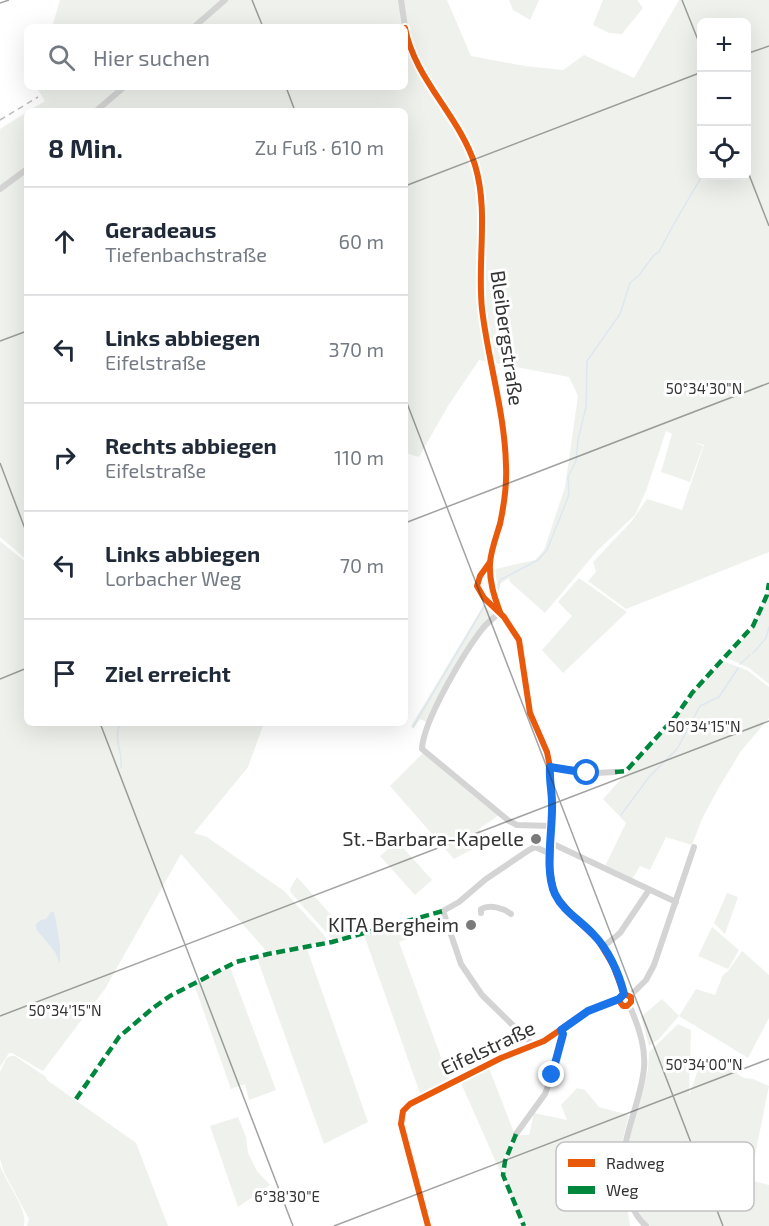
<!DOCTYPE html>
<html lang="de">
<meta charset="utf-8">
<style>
body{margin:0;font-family:"Exo 2",sans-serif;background:#f2f2f3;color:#1f2937}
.controls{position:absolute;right:18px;top:18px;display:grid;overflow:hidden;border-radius:9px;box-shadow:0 6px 24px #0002}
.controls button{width:54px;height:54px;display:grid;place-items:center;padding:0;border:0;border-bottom:2px solid #e0e1e3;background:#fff;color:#1f2937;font:30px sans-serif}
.stop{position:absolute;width:18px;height:18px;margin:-14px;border:4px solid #1a73e8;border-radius:50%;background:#fff}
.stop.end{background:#1a73e8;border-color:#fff;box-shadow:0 2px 6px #0008}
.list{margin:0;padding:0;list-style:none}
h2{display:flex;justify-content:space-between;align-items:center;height:78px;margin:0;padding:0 24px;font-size:26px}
h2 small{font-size:20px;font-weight:400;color:#747a83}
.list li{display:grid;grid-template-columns:39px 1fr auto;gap:18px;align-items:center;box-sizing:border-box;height:108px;padding:0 24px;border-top:2px solid #e0e1e3}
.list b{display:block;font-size:22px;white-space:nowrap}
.list p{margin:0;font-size:20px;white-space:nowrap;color:#747a83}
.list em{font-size:20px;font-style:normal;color:#747a83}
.icon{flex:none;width:33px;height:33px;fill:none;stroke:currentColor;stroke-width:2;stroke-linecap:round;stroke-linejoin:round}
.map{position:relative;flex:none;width:769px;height:1226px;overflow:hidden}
.search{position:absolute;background:#fff;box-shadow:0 6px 24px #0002;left:24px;top:24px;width:384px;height:66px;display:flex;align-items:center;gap:15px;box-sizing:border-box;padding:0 21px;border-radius:9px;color:#747a83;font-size:22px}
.panel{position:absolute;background:#fff;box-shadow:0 6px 24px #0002;left:24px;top:108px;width:384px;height:618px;border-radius:9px}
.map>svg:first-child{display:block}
.green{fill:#eff2ec;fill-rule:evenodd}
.water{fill:#dee7ef}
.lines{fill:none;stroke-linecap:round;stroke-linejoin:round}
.stream{stroke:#dee7ef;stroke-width:1.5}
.minor{stroke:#d4d4d4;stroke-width:6}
.rail{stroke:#bdbdbd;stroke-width:1.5;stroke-dasharray:6 4.5;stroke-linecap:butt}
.quiet{stroke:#00873e;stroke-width:4.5;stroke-dasharray:9 4.5;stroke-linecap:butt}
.cycleway-casing{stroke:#fff;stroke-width:10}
.cycleway{stroke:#e8590c;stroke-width:6}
.route{stroke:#1a73e8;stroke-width:8}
.ticks{fill:none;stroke:#333;stroke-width:1.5;stroke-opacity:0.45}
.poi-dot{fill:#7a7a7a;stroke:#fff;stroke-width:2}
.labels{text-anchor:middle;stroke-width:6;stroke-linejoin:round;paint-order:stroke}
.street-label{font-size:20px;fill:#333;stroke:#fff}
.poi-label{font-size:20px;fill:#333;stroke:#fff;text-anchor:end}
.key{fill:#fff;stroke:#c2c2c2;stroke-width:1.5}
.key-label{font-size:16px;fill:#333}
.ticks-label{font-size:15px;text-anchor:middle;fill:#333;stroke:#fff;stroke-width:6;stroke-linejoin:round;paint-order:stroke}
</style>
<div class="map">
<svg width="769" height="1226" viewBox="0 0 769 1226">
<rect width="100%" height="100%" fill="#fff"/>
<!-- green -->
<g class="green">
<path d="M60,0H447L471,56L525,66L563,70L584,55L634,78L679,0H769V552L626,609L588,581L596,572L593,562L631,522L647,499L682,510L704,445L693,442L703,446L690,482L661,472L672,434L666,431L646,491L635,515L597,551L545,613L510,582L509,578L500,584L498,594L495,569L535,560L544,550L565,487L578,396L569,377L479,360L448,406L419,457L405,453V111H28L45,101L36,87H405V27H52ZM702,22H746V176H702Z"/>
<path d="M509,0H539L530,20L513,10Z"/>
<path d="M603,0H637L643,8L622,34L609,33L593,25Z"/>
<path d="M27,112V560L0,537V129Z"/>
<path d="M0,541L27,563V723H264L248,767L194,833L207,837L284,891L326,937V940L324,942L268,953L181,854L105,989L43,1071L12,1053H9L0,1067Z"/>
<path d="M579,578L627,612L563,673L542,650L572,616L558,602Z"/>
<path d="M769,589V684L749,668L727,658L754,626Z"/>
<path d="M485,603L496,610L483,626L429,723L420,719L413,729L411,726Z"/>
<path d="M722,661L747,670L769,687V718L741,751L718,789L702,819L692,845L666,837L650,870L640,866L632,879L605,866L626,823L603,799L677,717L693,693Z"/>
<path d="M424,752L499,815L479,829L488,841L454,859L390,786Z"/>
<path d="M397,841L432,880L415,895L380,856Z"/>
<path d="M297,877L350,936L334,941L291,893L290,889Z"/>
<path d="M727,893L738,897L725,934L714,923Z"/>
<path d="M413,921L418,935L399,942L450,1082L421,1096L364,935Z"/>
<path d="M712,927L739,950L728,969L698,956Z"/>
<path d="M307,949L368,1122L324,1144L257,958Z"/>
<path d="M742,951L769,975V1018L748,1058L679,1016L659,1039L649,1046L641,1017L662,999L679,1016L696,989L715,995L723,975L728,971Z"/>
<path d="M230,967L276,1090L249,1100L245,1084L231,1089L195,987L197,984Z"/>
<path d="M678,1024L691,1030L689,1095L698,1070L703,1065L726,1067L744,1078L753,1079L769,1086L750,1180L769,1185V1226H648L635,1206L628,1187L626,1169L627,1146L648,1070L649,1052Z"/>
<path d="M10,1056H15L46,1077L47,1080L136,1143L168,1226H27L29,1219L4,1172L0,1159V1072L6,1059Z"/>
<path d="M489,1068L514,1133L503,1160L502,1176L461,1083Z"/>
<path d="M577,1088L585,1090L599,1107L629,1115C624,1134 618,1155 619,1175C620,1192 629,1208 630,1226H525C516,1207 501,1183 506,1162C507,1152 513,1143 517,1135H529L534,1113L567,1120L561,1105Z"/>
<path d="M238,1117L246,1137L248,1153L257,1171L270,1185L238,1207L210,1126Z"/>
<path d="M0,1165C6,1183 28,1209 24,1226H0Z"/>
</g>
<!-- water -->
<path class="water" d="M51,912H54L55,916L60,945V964L55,952L36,929V924L41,920L46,919Z"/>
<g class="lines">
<!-- stream -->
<g class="stream">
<path d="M746,84L751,80"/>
<path d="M498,590L500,580L538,560L547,550L569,495L568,477L576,461L578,440L586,407L587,361L620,314L630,283L639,275L654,255L659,252C672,226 688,200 702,176"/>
<path d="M753,653L766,638L769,627"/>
<path d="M740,664L750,655"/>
<path d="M120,723C113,742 123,750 121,767"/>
<path d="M413,727L485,605"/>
<path d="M621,815L649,777L677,749L700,706L719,697L738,668"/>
</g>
<!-- minor -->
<g class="minor">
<path d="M401,0L405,27"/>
<path d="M194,27L225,0"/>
<path d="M405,28C415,80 459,115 475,165C489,211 477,261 482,309C488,361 505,413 506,466C507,485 504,505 500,524C496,537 491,550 490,563C489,581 494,596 500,612"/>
<path d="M96,111L124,87"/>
<path d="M0,189L27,169"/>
<path d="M490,562L480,576L477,586L484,598L504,617L519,640L530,713L547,752L550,767L552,802L550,871L555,895L573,916L598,940L613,965L624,994L631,997V1002L627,1006H623L619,1001L620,997L624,994"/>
<path d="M500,612C495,617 488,622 483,628C465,651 423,721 422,749L509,821L517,825L551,826"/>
<path d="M550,767L596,773L615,772"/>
<path d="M551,843L676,902"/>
<path d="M481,913V909C490,904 503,908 511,914"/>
<path d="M603,947L620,933L649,890"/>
<path d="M630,996L646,980L654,965L694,847"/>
<path d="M629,1005C638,1024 646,1046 644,1068C640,1112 610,1154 629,1199C634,1210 637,1218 646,1226"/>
<path d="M533,1045L482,995L461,964L443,911L459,902L486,879L529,850L535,847L551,854"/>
<path d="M516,1134L545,1094L552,1075L563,1034L561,1030"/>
<path d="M428,1226L401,1124L403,1111L410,1104L501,1058L544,1041L588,1011L619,999"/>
</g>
<!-- rail -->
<path class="rail" d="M0,120L38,97"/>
<!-- quiet -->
<g class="quiet">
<path d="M615,772L626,771L676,716L692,693L753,626L767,595L769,583"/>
<path d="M76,1099L119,1037L153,1008L170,996L236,962L268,954L332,942L443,911"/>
<path d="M516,1134L505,1161L503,1175L524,1226"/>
</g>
<!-- cycleway casing -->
<g class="cycleway-casing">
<g id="cycleway">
<path d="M405,28C415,80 459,115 475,165C489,211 477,261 482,309C488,361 505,413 506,466C507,485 504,505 500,524C496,537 491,550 490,563C489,581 494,596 500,612"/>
<path d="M490,562L480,576L477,586L484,598L504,617L519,640L530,713L547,752L550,767L552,802L550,871L555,895L573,916L598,940L613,965L624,994L631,997V1002L627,1006H623L619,1001L620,997L624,994"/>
<path d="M428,1226L401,1124L403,1111L410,1104L501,1058L544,1041L588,1011L619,999"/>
</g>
</g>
<!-- cycleway -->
<use href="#cycleway" class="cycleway"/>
</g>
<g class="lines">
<!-- route -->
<path class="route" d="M552,1075L563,1034L561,1030L588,1011L619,999L624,994C619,973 608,949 593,934C580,920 563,911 555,894C544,870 553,830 552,803C552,791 549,779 550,767L587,773"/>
</g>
<!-- ticks -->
<path class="ticks" d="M252,0L263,27M682,0L702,50M0,3L9,0M746,54L769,46M286,87L295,111M746,167L769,226M405,186L702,72M0,341L27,331M405,398L723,1226M0,463L27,534M405,523L769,383M0,679L27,668M100,723L293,1226M0,1016L769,721M334,1226L769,1059"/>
<!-- markers -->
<g class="poi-dot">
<circle cx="536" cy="839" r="6"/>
<circle cx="471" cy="925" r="6"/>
</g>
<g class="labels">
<!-- street labels -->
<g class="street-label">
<text transform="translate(507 338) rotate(82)" y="7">Bleibergstraße</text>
<text transform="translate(488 1048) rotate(-25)" y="7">Eifelstraße</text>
</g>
<!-- poi labels -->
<g class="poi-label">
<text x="524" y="846">St.-Barbara-Kapelle</text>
<text x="459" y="932">KITA Bergheim</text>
</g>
</g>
<!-- legend -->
<rect x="556" y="1142" width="198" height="69" rx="9" class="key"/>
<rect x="568" y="1159" width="27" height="8" fill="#e8590c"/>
<rect x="568" y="1186" width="27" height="8" fill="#00873e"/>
<g class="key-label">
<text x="606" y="1169">Radweg</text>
<text x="606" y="1196">Weg</text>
</g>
<g class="ticks-label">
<text x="704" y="394">50°34'30"N</text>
<text x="704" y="732">50°34'15"N</text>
<text x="65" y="1016">50°34'15"N</text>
<text x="704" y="1070">50°34'00"N</text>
<text x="287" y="1202">6°38'30"E</text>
</g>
</svg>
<div class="controls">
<button>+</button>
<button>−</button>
<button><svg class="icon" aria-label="locate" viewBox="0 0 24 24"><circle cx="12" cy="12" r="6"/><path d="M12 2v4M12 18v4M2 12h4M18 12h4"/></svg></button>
</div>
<div class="stop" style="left:587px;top:773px"></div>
<div class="stop end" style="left:552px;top:1075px"></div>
<div class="search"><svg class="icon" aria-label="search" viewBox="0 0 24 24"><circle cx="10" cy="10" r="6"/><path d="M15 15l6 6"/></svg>Hier suchen</div>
<section class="panel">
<h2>8 Min.<small>Zu Fuß · 610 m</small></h2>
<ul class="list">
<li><svg class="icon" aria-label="ahead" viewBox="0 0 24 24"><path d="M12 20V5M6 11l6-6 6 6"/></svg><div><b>Geradeaus</b><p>Tiefenbachstraße</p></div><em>60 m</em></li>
<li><svg class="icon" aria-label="left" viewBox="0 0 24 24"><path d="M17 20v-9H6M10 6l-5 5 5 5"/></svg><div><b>Links abbiegen</b><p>Eifelstraße</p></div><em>370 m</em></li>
<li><svg class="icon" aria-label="right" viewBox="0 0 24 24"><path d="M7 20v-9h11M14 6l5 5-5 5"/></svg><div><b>Rechts abbiegen</b><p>Eifelstraße</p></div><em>110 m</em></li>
<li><svg class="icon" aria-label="left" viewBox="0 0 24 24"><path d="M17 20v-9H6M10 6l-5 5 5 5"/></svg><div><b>Links abbiegen</b><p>Lorbacher Weg</p></div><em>70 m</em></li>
<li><svg class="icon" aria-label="arrive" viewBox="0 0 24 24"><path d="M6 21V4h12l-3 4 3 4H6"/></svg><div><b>Ziel erreicht</b></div></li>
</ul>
</section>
</div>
